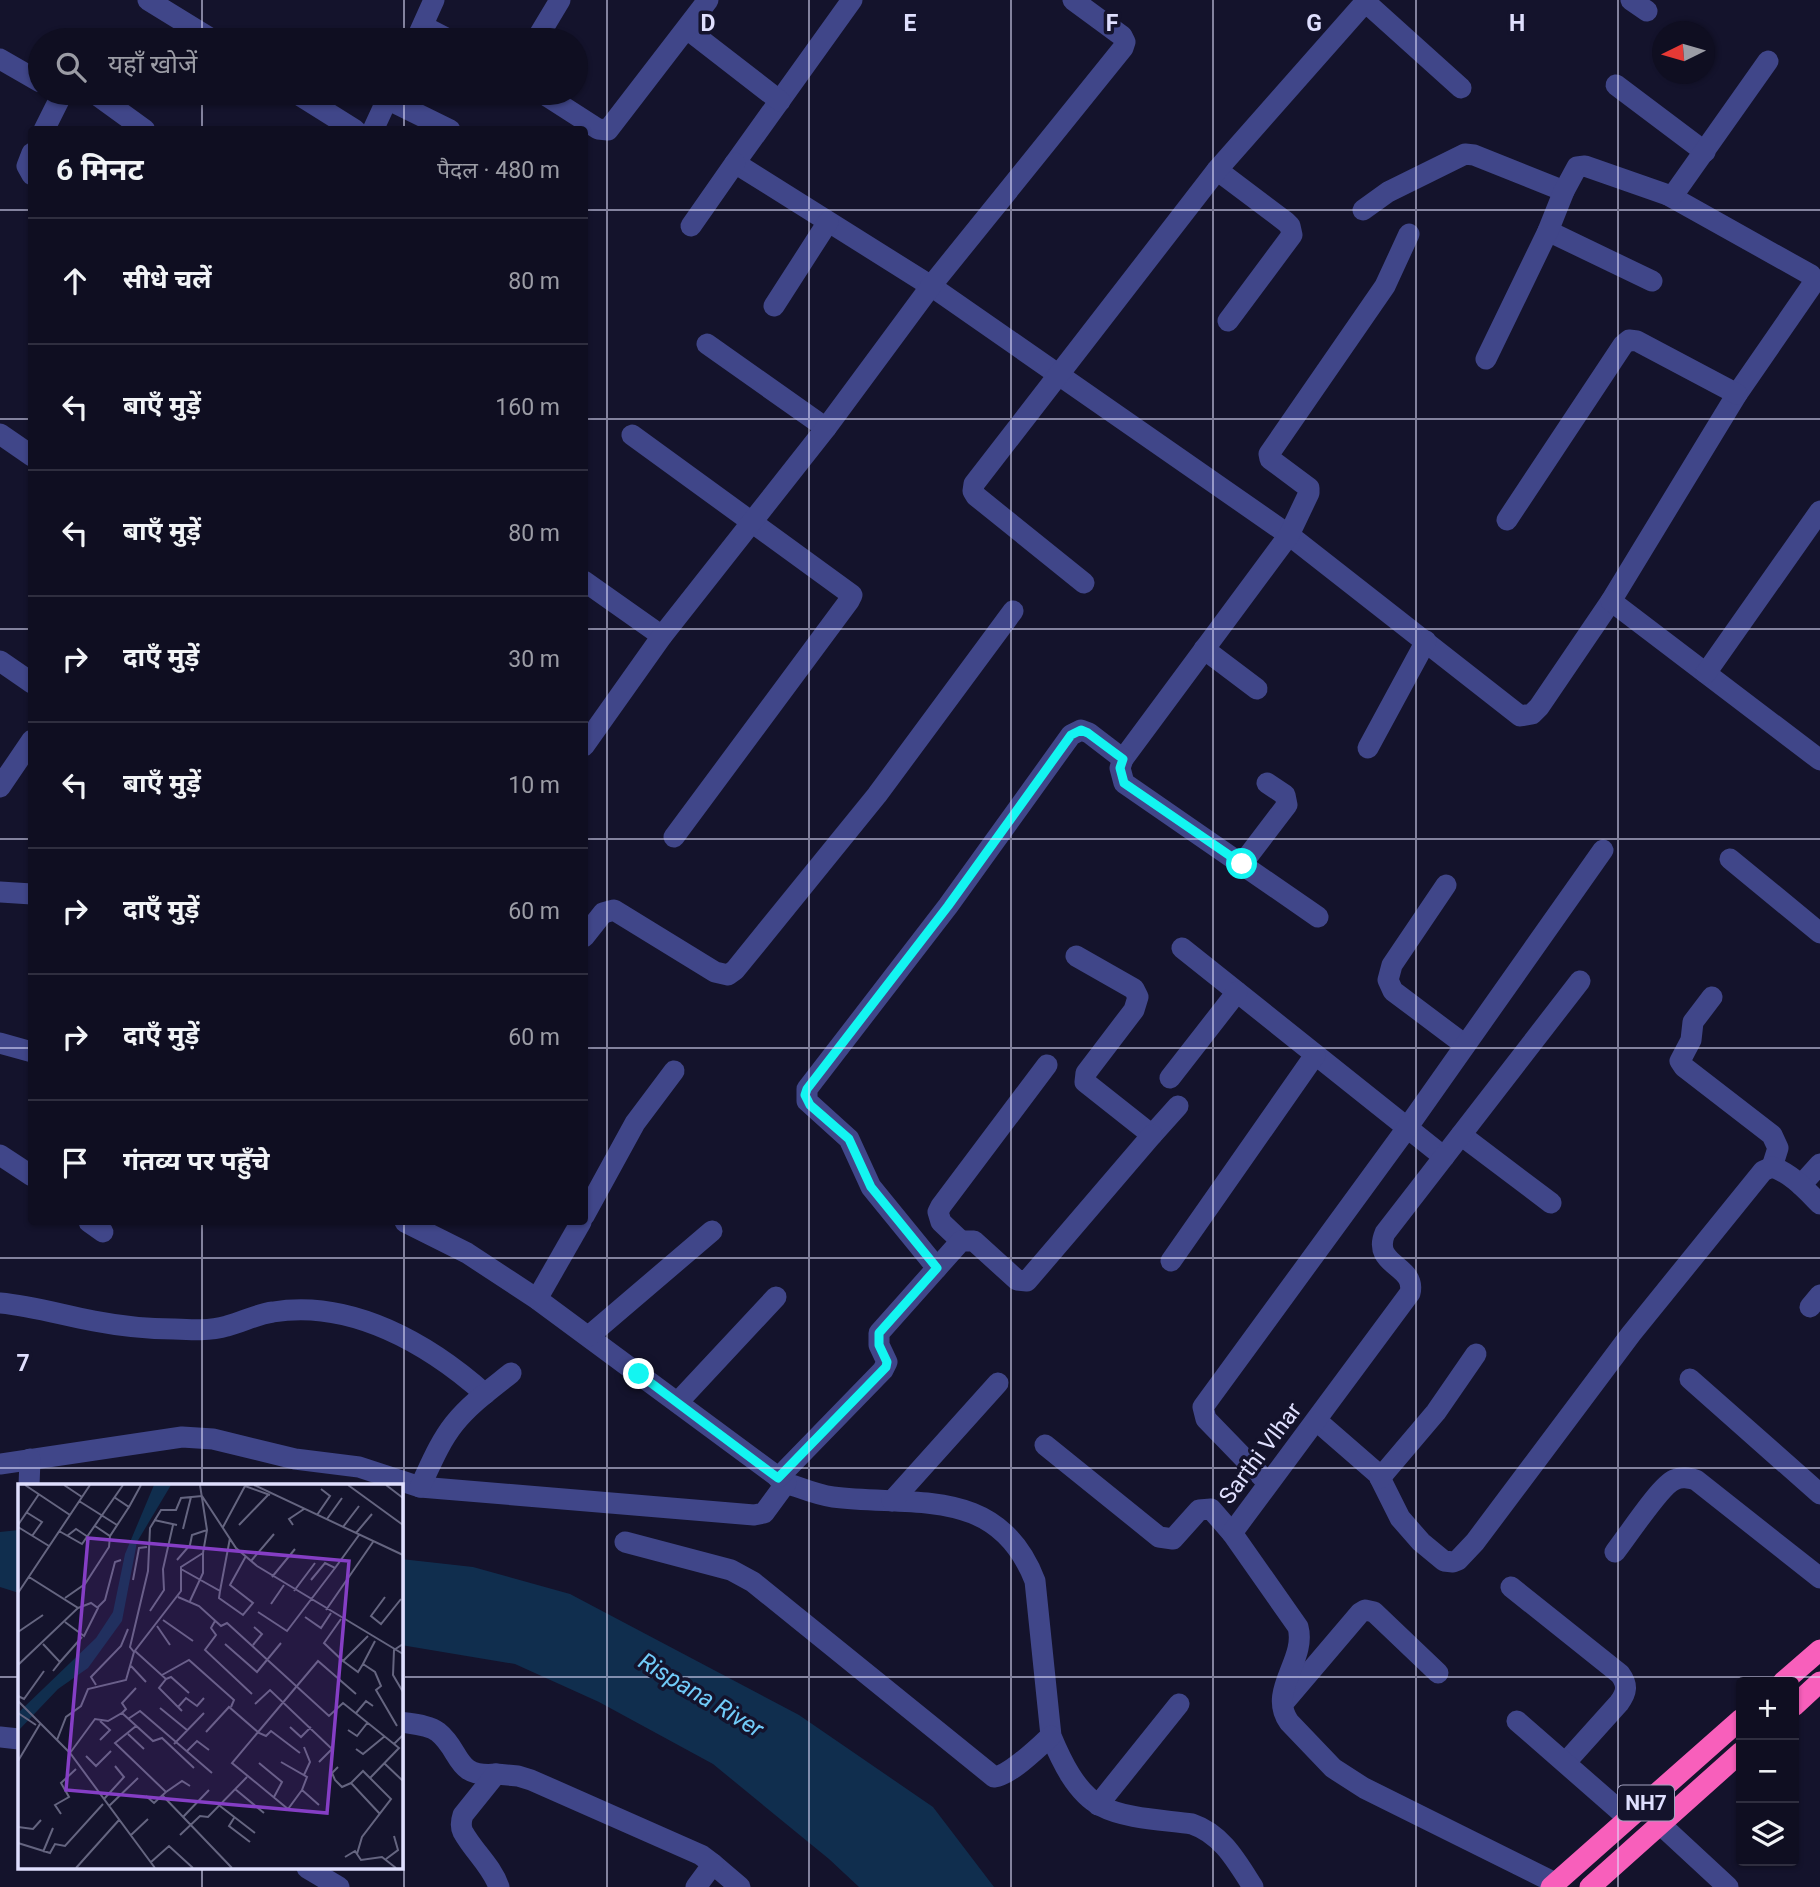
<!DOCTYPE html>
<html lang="hi">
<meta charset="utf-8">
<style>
body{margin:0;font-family:Roboto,"Noto Sans Devanagari",sans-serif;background:#18172a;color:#f1f3f6}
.controls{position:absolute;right:21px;bottom:21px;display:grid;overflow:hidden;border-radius:7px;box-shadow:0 2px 5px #0004}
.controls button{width:63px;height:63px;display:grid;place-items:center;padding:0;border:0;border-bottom:2px solid #2f2e3f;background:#0f0e21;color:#f1f3f6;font:35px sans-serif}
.compass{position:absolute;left:1652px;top:21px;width:63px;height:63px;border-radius:50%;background:#0f0e21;box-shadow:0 2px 5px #0004;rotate:265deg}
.stop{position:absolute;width:21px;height:21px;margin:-16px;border:5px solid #13f5f1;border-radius:50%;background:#fff}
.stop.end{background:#13f5f1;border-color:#fff;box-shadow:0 2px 7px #0008}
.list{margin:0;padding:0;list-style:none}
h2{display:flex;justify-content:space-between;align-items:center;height:91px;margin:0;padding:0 28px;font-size:30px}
h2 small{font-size:23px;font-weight:400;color:#9b9ca5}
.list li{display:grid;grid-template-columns:46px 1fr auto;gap:21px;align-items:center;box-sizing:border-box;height:126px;padding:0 28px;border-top:2px solid #2f2e3f}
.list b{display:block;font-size:26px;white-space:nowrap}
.list em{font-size:23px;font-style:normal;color:#9b9ca5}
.icon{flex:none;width:38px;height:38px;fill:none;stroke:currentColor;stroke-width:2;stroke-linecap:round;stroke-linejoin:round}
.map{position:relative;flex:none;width:1820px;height:1887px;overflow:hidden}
.search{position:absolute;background:#0f0e21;box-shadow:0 2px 5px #0004;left:28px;top:28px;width:560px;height:77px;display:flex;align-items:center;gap:18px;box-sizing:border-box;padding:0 24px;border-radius:38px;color:#9b9ca5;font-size:26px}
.panel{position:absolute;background:#0f0e21;box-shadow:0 2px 5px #0004;left:28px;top:126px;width:560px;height:1099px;border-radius:7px}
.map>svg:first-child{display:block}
.water{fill:#102e4e}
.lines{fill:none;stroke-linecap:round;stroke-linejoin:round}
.minor{stroke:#404689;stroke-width:21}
.highway{stroke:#f85fbb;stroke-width:21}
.route{stroke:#13f5f1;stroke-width:9}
.grid{fill:none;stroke:#dfdffe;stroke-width:2;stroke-opacity:0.55}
.labels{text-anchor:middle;stroke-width:7;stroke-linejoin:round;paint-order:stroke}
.shield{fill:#14132c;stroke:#a2a2bf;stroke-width:2}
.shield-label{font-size:21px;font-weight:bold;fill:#dfdffe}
.street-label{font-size:23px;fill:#dfdffe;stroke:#14132c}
.water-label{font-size:24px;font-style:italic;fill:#71cbf9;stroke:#14132c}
.inset-road{fill:none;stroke:#656580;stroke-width:2}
.view{fill:#853ec5;fill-opacity:0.15;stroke:#853ec5;stroke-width:3.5}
.inset-edge{fill:none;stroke:#dfdffe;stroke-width:3.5}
.grid-label{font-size:23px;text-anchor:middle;font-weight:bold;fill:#dfdffe;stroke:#14132c;stroke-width:7;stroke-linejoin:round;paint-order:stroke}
</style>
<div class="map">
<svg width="1820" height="1887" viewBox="0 0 1820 1887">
<rect width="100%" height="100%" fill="#14132c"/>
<!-- water -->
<g class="water">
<path d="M19,1530V1593L0,1587V1532Z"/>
<path d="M401,1559L473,1567L570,1594L799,1715L933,1807L994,1887H859L829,1859L713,1764L599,1702L515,1664L401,1645Z"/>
</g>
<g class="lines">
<!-- minor -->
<g class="minor">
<path d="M148,0L213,40"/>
<path d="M852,0L735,163L931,286L1289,535L1520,716L1532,714L1539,707L1611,601L1737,394L1815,281L1811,275L1668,195"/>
<path d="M1631,0L1647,11"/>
<path d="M423,26L450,40"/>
<path d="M687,29L780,101"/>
<path d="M416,40L434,0"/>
<path d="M536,40L560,0"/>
<path d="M0,59L40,82"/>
<path d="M1616,85L1705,152"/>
<path d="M94,93L145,130"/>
<path d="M296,93L355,130"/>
<path d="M542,93L598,129L608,130L708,0"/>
<path d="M387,99L450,130"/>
<path d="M44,130L62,94L59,93"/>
<path d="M373,130L390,93"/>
<path d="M32,153L27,166L32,175"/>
<path d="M1217,170L1286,222L1290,226L1292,235L1228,321"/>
<path d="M1363,210L1388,192L1465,154L1474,155L1564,191"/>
<path d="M691,226L735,163"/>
<path d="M1548,231L1652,281"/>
<path d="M774,306L828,222"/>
<path d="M707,344L826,428"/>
<path d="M1486,359L1548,231L1564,191L1577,167L1585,166L1668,195L1674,194L1768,61"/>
<path d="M0,434L32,456"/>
<path d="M632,435L852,595L849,601L674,837"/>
<path d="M1507,520L1623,345L1629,340L1637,341L1737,394"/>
<path d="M584,581L662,636"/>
<path d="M1084,583L976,496L973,491L974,484L1217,170L1360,8L1366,5L1371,7L1461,88"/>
<path d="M1611,601L1820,760"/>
<path d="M1204,649L1257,689"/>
<path d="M0,661L32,683"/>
<path d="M1706,673L1820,511"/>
<path d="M584,746L662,636L826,428L931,286L1123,48L1125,42L1122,36L1073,0"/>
<path d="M1368,748L1426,641"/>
<path d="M0,787L32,740"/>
<path d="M1730,859L1820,933"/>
<path d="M1242,864L1287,805L1285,795L1267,783"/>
<path d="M1446,885L1392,965L1388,980L1393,991L1465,1045"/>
<path d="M0,892L32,894"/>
<path d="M1318,917L1124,783L1120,768L1123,759L1289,535L1309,493V488L1270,459L1269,454L1385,286L1409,234"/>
<path d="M584,937L603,913L614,910L715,972L728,975L735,970L877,795L1013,611"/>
<path d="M1182,948L1444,1157"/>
<path d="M1076,956L1134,989L1138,997L1134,1010L1086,1073L1085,1082L1152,1135L1178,1106"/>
<path d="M1712,997L1693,1022L1691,1040L1680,1061L1684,1067L1772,1135L1778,1148L1772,1167"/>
<path d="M0,1043L32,1052"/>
<path d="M1170,1078L1237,992"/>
<path d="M1461,1135L1551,1203"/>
<path d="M0,1155L32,1176"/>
<path d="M1801,1185L1820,1164"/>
<path d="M584,1216L635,1123L674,1071"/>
<path d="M89,1222L103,1232"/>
<path d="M405,1222L467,1253L537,1299L786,1483C801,1488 817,1495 833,1497C915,1507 998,1485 1035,1581L1051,1736C1061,1760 1076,1793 1101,1806C1125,1819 1165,1820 1192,1824C1222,1834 1237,1862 1253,1887"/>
<path d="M961,1241L941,1222L938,1212L941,1206L1047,1065"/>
<path d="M1171,1261L1315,1055"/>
<path d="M937,1268L871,1187L849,1139L807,1101V1089L948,906L1071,735L1081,730L1089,733L1123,759"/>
<path d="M537,1299L581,1222"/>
<path d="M0,1303C32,1306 62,1315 94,1321C120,1326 147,1329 174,1329C191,1330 210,1331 227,1326C243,1322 257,1314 273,1312C351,1299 429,1344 485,1394"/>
<path d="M1810,1307L1820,1295"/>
<path d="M589,1336L712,1231"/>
<path d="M1690,1379L1820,1494"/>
<path d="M678,1402L776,1297"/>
<path d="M1317,1421L1378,1474L1400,1518L1421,1542L1444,1561L1453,1562L1458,1560L1475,1542L1631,1334L1763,1171L1772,1167C1791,1173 1806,1190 1820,1204"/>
<path d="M1045,1445L1159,1537L1173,1539L1199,1510L1211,1509L1232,1533"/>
<path d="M0,1464L182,1437L213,1439L295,1459L359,1467L420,1487L754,1515L764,1513L786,1483"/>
<path d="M778,1478L883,1370L887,1362L879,1345V1333L961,1241H974L1017,1280L1027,1281L1152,1135"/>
<path d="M1380,1478L1436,1412L1476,1354"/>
<path d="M1268,1483L1206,1419L1203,1407L1407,1128L1603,850"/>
<path d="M29,1486L30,1459"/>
<path d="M420,1487C430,1466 439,1443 454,1424C470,1404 491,1389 511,1373"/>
<path d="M892,1501L998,1383"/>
<path d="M625,1542L731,1570L753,1582L994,1777C1011,1775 1037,1748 1051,1736"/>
<path d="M1615,1552C1627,1537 1660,1486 1674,1480C1682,1476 1689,1478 1696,1480L1820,1578"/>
<path d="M1511,1587L1620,1674C1628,1685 1627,1692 1619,1703L1566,1762"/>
<path d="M1286,1700L1360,1613L1365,1610L1374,1612L1438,1673"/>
<path d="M1517,1721L1628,1818"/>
<path d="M401,1722C412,1724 429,1725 438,1732C462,1751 454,1778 496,1774"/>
<path d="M0,1737L19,1739"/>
<path d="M1098,1805L1179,1704"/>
<path d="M1660,1824L1728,1887"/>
<path d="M713,1864L740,1887"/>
<path d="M307,1868L339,1887"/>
<path d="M1555,1883L1364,1788L1333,1768L1289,1722C1267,1691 1307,1660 1298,1627L1232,1533L1410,1293C1417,1265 1371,1266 1385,1233L1580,981"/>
<path d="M499,1887C491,1865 474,1852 463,1832C460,1826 461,1821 463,1815L496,1774L518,1776L531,1780L701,1855L713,1864L696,1887"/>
</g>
<!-- highway -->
<g class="highway">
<path d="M1783,1682L1820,1650"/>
<path d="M1794,1706L1820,1682"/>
<path d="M1551,1887L1741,1719"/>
<path d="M1590,1887L1741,1752"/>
</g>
</g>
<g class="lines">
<!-- route -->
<path class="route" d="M639,1374L778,1478L886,1367L887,1362L879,1345V1333L937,1268L871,1187L849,1139L810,1105L805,1095L807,1089L948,906L1071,735L1081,730L1088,733L1123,759L1120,768L1124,783L1242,864"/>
</g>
<!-- grid -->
<path class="grid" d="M202,0V40M404,0V40M607,0V1887M809,0V1887M1011,0V1887M1213,0V1887M1416,0V1887M1618,0V1887M202,93V130M404,93V130M0,210H32M584,210H1820M0,419H32M584,419H1820M0,629H32M584,629H1820M0,839H32M584,839H1820M0,1048H32M584,1048H1820M202,1222V1486M404,1222V1887M0,1258H1820M0,1468H1820M0,1677H19M401,1677H1820M202,1868V1887"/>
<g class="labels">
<!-- shield labels -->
<rect class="shield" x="1618" y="1785.5" width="56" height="35" rx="5"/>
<g class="shield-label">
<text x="1646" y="1810">NH7</text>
</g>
<!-- street labels -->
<g class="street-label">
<text transform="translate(1260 1453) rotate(-53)" y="8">Sarthi VIhar</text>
</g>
<!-- water labels -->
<g class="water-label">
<text transform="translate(701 1695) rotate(31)" y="8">Rispana River</text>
</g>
</g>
<!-- overview -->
<g transform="translate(18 1484)">
<rect width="385" height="385" fill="#14132c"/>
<path d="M136,1H153L119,58L104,137L70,184L40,205L0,247V229L78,154L95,128L107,70Z" fill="#102e4e"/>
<path class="inset-road" d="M7,1L52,31M46,1L64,13M236,1L385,71M330,1L385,41M368,1L385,14M227,2L252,11M96,13L111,23L123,1M61,17L99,41M8,28L24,38L14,52M299,31L312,12L303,5M309,35L324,14M136,36L159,41M0,41L21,10M221,41L250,11M275,41L271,35L286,25M77,42L92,52L111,23M0,43L31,62M205,43L227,2M325,43L341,22M165,45L173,13M41,47L64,60L105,1M338,49L354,30M49,52L58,45L70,53M159,76L172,61L174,51L189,46M233,77L256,50M163,85L202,107L201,114L225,131L235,119L212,101L228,72M254,93L277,65M115,96L121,64L129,63M293,96L307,79L317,84L341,51M202,107L212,54M276,107L297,79M0,109L72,1M160,113L181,122L203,142L209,139L311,232L325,219L376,260L385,251M367,113L353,132L363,140L383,115M47,114L67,100L91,63L92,52M172,117L185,89V69M253,120L266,101M80,123L87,116L97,78L103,76M308,126L355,58M132,127L146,106L145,85L155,41M240,128L269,147L317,84M287,133L303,144L313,129M323,135L306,159L325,177L350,152M145,136L175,157M197,137L193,144L198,151L187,166L234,210M47,138L66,152L80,124L73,119L60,124M139,142L152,161M0,148L25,131M357,157L345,180L357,188L363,202L358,206L379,242M25,160L42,178L35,187M207,160L239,188L263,159M385,160L376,166L375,191L385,208M235,161L244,150L236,143M117,167L148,195L141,204L160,223M116,168L112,163L130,87L132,44L143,26H158L163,14L184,12L218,64L239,82L385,170M325,177L340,188L345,180M42,178L64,153M0,181L60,124L11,93M113,182L128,198M144,191L171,176L216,216L213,223M148,195L153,193L171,209M78,201L73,193L103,162L110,145M0,212L6,215L26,187M0,217L52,269L137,384M237,220L252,206L314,265L301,278M142,224L169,246M164,227L160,223L168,214L179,222L186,214M0,229L18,241M104,229L108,225L104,219L118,204M338,229L348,217L355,222M110,235L122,227L194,289M118,242L97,259L148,308L136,319L128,312M272,243L283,253L293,243M330,246L339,252L350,238M188,248L211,223L241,249L248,252L253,247L282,269M110,250L126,265M39,256L48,233L63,222L70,205L108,196L116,168L163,107V83L185,69L189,46L182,1M82,256L92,246L82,237M156,260L186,229M286,263L292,278L286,291M338,265L345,270L367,252M169,267L179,257L191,266M52,269L77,235L90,237L104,229L135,257L144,254L176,284M68,272L78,282L93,267M0,277L22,240M263,278L289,293L284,306L301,321M241,279L264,298L256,313M366,279L385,297M320,283L314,289L317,296L324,303L333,299M352,294L345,287L333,299L362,330M217,305L246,329M284,306L270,325L214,279L300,177L338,210M148,308L164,297L172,302M145,312L214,384M86,315L106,293L97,282M91,322L120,294M202,322L237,349M43,330L37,321L51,313L43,299L58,285M165,333L191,306M216,334L211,342L232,358M0,343L15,345L23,336M113,351L130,335M162,351L182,332L190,333L229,293M0,359L32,369L37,360L47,362L85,320M25,368L35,344M339,370L344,353L373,315L352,294L381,264L376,260M327,373L337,367L343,376L364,373L378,384M368,375L380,366L376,352M133,378L151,362L175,384M58,384L101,336"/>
<path class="view" d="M70,54L331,77L309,329L48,306Z"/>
<rect width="385" height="385" class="inset-edge"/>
</g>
<g class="grid-label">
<text x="708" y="31">D</text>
<text x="910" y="31">E</text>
<text x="1112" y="31">F</text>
<text x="1314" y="31">G</text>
<text x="1517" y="31">H</text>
<text x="23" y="1371">7</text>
</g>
</svg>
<div class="controls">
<button>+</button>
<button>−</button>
<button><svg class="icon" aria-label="layers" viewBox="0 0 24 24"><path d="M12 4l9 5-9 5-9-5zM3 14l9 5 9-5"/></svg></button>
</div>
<svg class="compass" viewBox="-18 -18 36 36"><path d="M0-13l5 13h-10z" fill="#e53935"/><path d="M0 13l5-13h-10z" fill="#9b9ca5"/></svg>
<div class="stop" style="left:1242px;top:864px"></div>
<div class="stop end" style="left:639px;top:1374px"></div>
<div class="search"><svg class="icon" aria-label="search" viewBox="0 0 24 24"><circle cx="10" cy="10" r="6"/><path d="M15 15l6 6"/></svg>यहाँ खोजें</div>
<section class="panel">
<h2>6 मिनट<small>पैदल · 480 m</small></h2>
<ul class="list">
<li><svg class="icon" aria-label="ahead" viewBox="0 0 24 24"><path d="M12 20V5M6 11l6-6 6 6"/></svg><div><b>सीधे चलें</b></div><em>80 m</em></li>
<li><svg class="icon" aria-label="left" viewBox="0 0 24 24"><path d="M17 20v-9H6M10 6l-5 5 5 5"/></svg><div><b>बाएँ मुड़ें</b></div><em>160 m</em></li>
<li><svg class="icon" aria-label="left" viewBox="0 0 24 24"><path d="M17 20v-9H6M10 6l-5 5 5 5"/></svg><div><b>बाएँ मुड़ें</b></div><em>80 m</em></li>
<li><svg class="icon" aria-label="right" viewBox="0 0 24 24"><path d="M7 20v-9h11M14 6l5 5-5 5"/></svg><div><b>दाएँ मुड़ें</b></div><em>30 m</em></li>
<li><svg class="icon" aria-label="left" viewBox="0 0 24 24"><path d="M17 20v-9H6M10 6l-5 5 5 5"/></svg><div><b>बाएँ मुड़ें</b></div><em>10 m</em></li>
<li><svg class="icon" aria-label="right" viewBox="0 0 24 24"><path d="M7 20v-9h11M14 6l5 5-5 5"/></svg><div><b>दाएँ मुड़ें</b></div><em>60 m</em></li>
<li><svg class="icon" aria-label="right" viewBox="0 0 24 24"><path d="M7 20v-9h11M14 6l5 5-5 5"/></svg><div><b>दाएँ मुड़ें</b></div><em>60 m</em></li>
<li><svg class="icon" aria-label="arrive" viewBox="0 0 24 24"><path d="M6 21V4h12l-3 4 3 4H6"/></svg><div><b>गंतव्य पर पहुँचे</b></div></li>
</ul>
</section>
</div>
